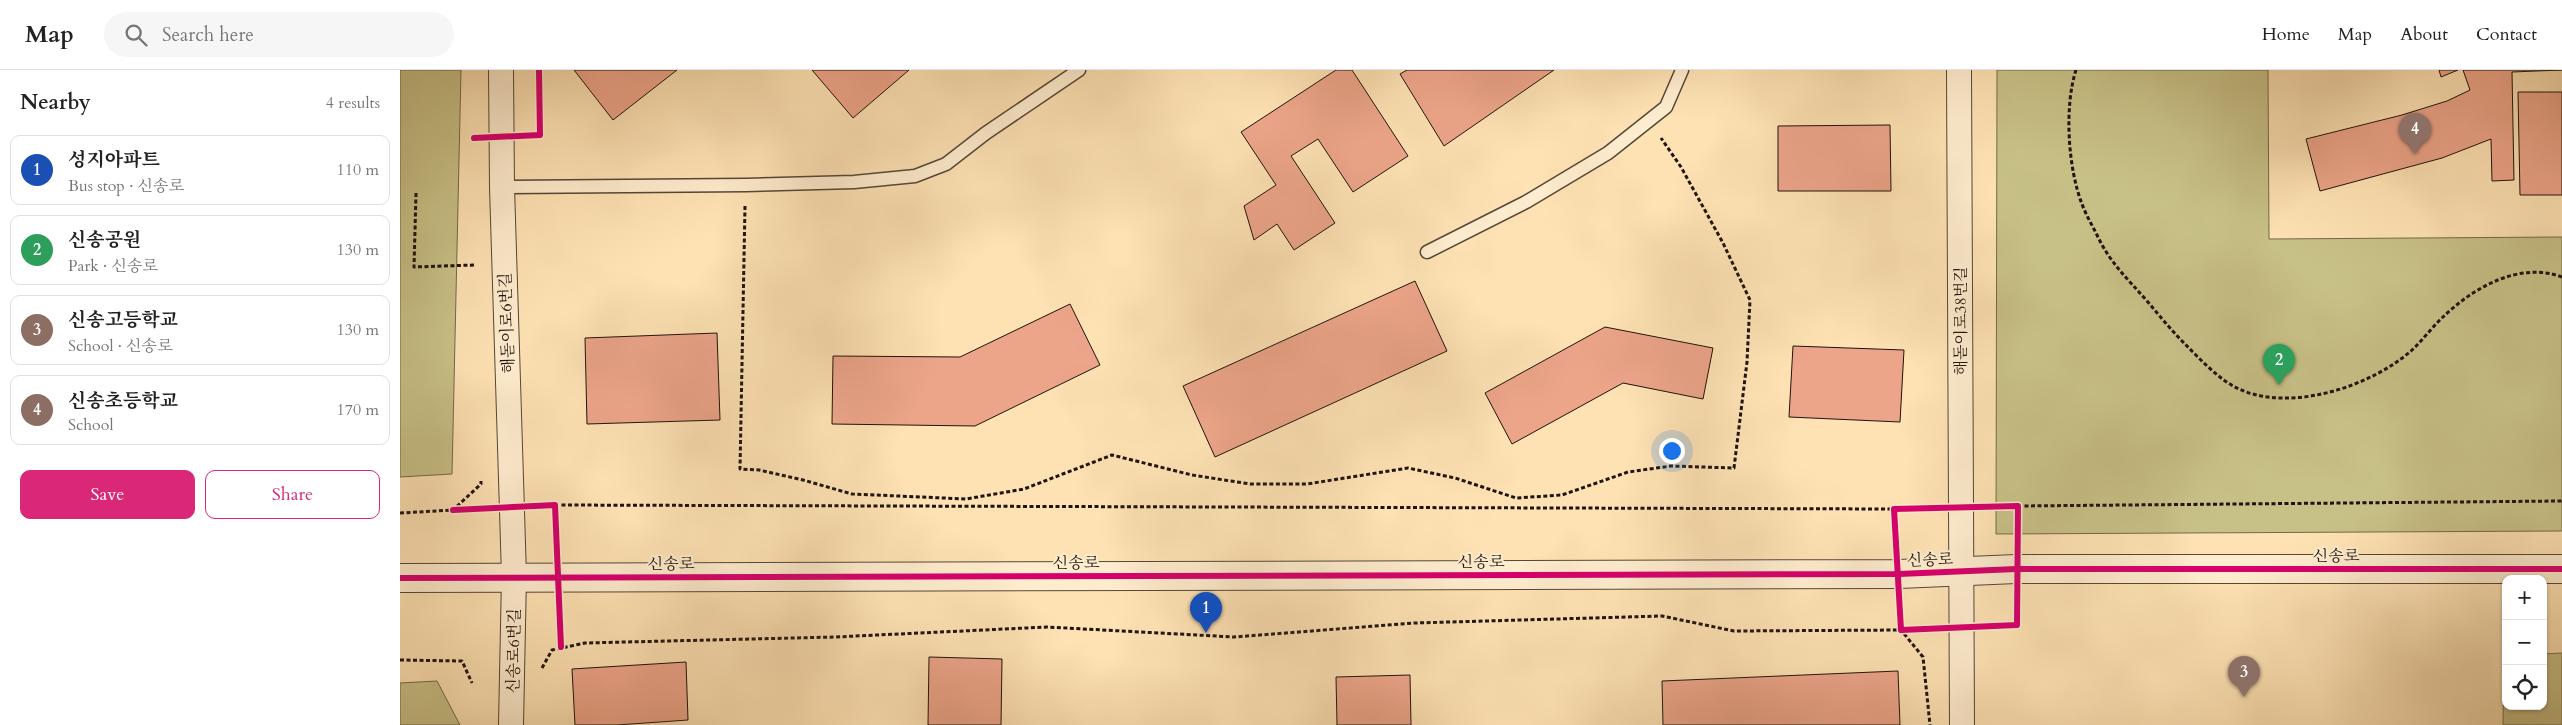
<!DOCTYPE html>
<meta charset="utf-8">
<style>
body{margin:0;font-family:Cardo,"Noto Serif KR",serif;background:#f6f6f6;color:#222}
.controls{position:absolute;right:15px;bottom:15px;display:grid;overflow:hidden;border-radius:10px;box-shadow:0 1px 4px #0004}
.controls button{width:45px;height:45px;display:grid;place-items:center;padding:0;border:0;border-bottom:1px solid #e0e0e0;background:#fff;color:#222;font:25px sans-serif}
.you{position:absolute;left:1271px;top:380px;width:18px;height:18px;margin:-12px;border:4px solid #fff;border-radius:50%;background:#1a73e8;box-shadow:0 0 0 8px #1a73e833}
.badge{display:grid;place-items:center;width:32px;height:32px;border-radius:50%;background:#db2777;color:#fff;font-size:16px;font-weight:700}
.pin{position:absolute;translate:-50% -41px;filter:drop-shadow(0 1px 2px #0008)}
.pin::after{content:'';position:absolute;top:26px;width:18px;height:15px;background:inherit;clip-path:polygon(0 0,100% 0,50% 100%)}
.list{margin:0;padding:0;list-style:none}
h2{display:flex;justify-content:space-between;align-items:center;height:65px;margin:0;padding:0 20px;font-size:21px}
h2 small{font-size:16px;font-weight:400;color:#767676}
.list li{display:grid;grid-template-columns:32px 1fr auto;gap:15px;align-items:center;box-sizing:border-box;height:70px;margin:0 10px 10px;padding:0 10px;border:1px solid #e0e0e0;border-radius:10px}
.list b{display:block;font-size:19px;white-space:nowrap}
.list p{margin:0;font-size:16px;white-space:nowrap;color:#767676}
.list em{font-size:16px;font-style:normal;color:#767676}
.actions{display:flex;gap:10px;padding:15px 20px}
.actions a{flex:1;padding:11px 0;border:1px solid #db2777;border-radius:10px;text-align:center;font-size:18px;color:#db2777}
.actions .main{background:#db2777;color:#fff}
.icon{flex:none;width:28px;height:28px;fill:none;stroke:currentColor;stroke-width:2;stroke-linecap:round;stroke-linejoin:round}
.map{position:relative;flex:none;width:2162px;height:655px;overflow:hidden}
header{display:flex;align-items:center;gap:30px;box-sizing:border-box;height:70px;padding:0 25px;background:#fff;border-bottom:1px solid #e0e0e0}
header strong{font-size:24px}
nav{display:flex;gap:28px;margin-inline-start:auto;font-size:18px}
.search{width:350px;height:45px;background:#f6f6f6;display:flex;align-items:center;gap:12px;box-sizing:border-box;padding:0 18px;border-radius:28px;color:#767676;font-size:19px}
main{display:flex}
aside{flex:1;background:#fff}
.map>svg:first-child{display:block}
.green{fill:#c8c187;stroke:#736a4a}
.building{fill:#eda58a;stroke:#1e130d}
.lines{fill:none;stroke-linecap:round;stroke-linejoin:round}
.service-casing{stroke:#564737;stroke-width:15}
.minor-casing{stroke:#564737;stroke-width:26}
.tertiary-casing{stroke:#564737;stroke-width:30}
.path{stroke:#1e130d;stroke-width:3;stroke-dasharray:4 2.5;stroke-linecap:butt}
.service{stroke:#feecce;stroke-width:12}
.minor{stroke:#feecce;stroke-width:24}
.tertiary{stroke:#feecce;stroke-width:28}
.cycleway-casing{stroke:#feecce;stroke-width:9}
.cycleway{stroke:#d6006c;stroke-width:6}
.labels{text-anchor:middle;stroke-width:4;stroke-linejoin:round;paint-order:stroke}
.street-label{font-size:16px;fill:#1e130d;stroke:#feecce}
</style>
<header>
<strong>Map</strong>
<div class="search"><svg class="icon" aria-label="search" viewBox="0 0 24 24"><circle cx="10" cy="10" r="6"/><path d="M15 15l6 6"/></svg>Search here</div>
<nav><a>Home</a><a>Map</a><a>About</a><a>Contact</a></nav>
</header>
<main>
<aside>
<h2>Nearby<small>4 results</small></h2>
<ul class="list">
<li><span class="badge" style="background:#1a4fb4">1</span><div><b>성지아파트</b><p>Bus stop · 신송로</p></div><em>110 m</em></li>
<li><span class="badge" style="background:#2e9e5b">2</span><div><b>신송공원</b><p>Park · 신송로</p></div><em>130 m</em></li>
<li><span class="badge" style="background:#8d6e63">3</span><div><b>신송고등학교</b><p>School · 신송로</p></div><em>130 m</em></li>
<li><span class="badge" style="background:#8d6e63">4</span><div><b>신송초등학교</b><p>School</p></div><em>170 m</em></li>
</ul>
<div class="actions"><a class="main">Save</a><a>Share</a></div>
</aside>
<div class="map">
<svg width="2162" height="655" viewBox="0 0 2162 655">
<rect width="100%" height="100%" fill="#fee2b4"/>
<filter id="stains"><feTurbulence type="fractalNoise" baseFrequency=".004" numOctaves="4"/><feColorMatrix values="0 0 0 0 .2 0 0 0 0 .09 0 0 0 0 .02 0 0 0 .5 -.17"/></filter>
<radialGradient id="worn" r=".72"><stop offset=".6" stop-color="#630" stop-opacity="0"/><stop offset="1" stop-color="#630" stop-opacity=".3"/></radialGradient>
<!-- green -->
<g class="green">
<path d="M0,0H61L52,404L0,407Z"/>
<path d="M1597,0H1868L1869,169L2162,167V461L1596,464Z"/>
<path d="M2162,583V655H2103L2104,586H2106V636H2143V584Z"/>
<path d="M37,611L60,655H0V613Z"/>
</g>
<!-- building -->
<g class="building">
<path d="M174,0H277L213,50Z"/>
<path d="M412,0H509L453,48Z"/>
<path d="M936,0H952L1008,86L953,122L918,69L891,86L935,153L894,180L877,154L854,170L844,136L876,115L841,62Z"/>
<path d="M1007,0H1154L1044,76L1000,4Z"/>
<path d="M2039,0H2058L2041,7Z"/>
<path d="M2063,0H2162L2112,2L2114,110L2092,111L2091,69L2042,88L1920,121L1906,69L2002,45L2047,31L2070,20Z"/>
<path d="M2118,22H2162V125H2120Z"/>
<path d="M1490,55L1491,121H1378V56Z"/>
<path d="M1015,211L1047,281L815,387L783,316Z"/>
<path d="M670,234L700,295L575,356L432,354L433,286L560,287Z"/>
<path d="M1205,257L1313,278L1303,329L1223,313L1112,374L1085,323Z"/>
<path d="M317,263L320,350L187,354L185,268Z"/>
<path d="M1393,276L1504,280L1500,352L1389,347Z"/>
<path d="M529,587L602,589L601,655H528Z"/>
<path d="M286,592L288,650L217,655H175L172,599Z"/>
<path d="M1498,601L1500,655H1263L1262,611Z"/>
<path d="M1010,605L1011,655H937L936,607Z"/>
</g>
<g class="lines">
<!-- service casing -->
<g class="service-casing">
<g id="service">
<path d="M102,117L346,115L454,112L515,106L546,94L586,63L679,0"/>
<path d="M1027,182L1126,132L1208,83L1266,37L1282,0"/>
</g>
</g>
<!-- minor casing -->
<g class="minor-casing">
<g id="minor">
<path d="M101,0L102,117L114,506L111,655"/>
<path d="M1559,0L1562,655"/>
</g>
</g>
<!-- tertiary casing -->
<g class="tertiary-casing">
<path id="tertiary" d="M0,508L1499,504L1616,499H2162"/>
</g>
<!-- path -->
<g class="path">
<path d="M1676,0C1664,37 1668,98 1682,134C1686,145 1692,155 1697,165C1710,193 1727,208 1747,231C1759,245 1771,260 1784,273C1800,289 1819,310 1839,319C1891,343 1972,316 2012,280C2023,270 2032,257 2043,247C2073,218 2119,191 2162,207"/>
<path d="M140,65L141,0"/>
<path d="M16,123L14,197L74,195V197"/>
<path d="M345,136L340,399L359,400L403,410L452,424L566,429L624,419L712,385L792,405L850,414H907L1008,398L1055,408L1116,428L1162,425L1228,402L1271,396L1334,398L1347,292L1350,230L1323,173L1281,97L1261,68"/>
<path d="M155,435L1494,439"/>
<path d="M1618,436L2162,431"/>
<path d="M0,443L53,440L81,414V411"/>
<path d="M0,590L62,591L72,613"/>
<path d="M142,598L152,580L185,573L435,567L647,557L834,567L1015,553L1262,546L1334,561L1501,560L1523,587L1530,655"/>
</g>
<!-- service -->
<use href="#service" class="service"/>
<!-- minor -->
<use href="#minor" class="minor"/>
<!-- tertiary -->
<use href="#tertiary" class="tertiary"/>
<!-- cycleway casing -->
<g class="cycleway-casing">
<g id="cycleway">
<path d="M74,68L140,65L139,0"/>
<path d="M1618,436L1617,555L1501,560L1494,439Z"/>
<path d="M53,440L155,435L161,577"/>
<path d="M0,508L1499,504L1616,499H2162"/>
</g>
</g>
<!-- cycleway -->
<use href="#cycleway" class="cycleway"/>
</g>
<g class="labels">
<!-- street labels -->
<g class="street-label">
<text transform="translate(1560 251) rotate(-90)" y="6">해돋이로38번길</text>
<text transform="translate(106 253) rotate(-92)" y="6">해돋이로6번길</text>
<text x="1936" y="491">신송로</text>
<text transform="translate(1530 489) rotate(-2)" y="6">신송로</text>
<text x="1081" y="497">신송로</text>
<text x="676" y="498">신송로</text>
<text x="271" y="499">신송로</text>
<text transform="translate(113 581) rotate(-89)" y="6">신송로6번길</text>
</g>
</g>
<rect width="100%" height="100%" filter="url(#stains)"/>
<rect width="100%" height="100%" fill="url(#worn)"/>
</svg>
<div class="controls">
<button>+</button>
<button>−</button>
<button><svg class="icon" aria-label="locate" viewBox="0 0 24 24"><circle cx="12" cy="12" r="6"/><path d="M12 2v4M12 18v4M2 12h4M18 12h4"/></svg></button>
</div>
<div class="you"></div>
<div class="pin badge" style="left:806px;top:563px;background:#1a4fb4">1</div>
<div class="pin badge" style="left:1879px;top:315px;background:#2e9e5b">2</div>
<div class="pin badge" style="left:1844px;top:627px;background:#8d6e63">3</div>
<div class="pin badge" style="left:2015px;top:84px;background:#8d6e63">4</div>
</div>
</main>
